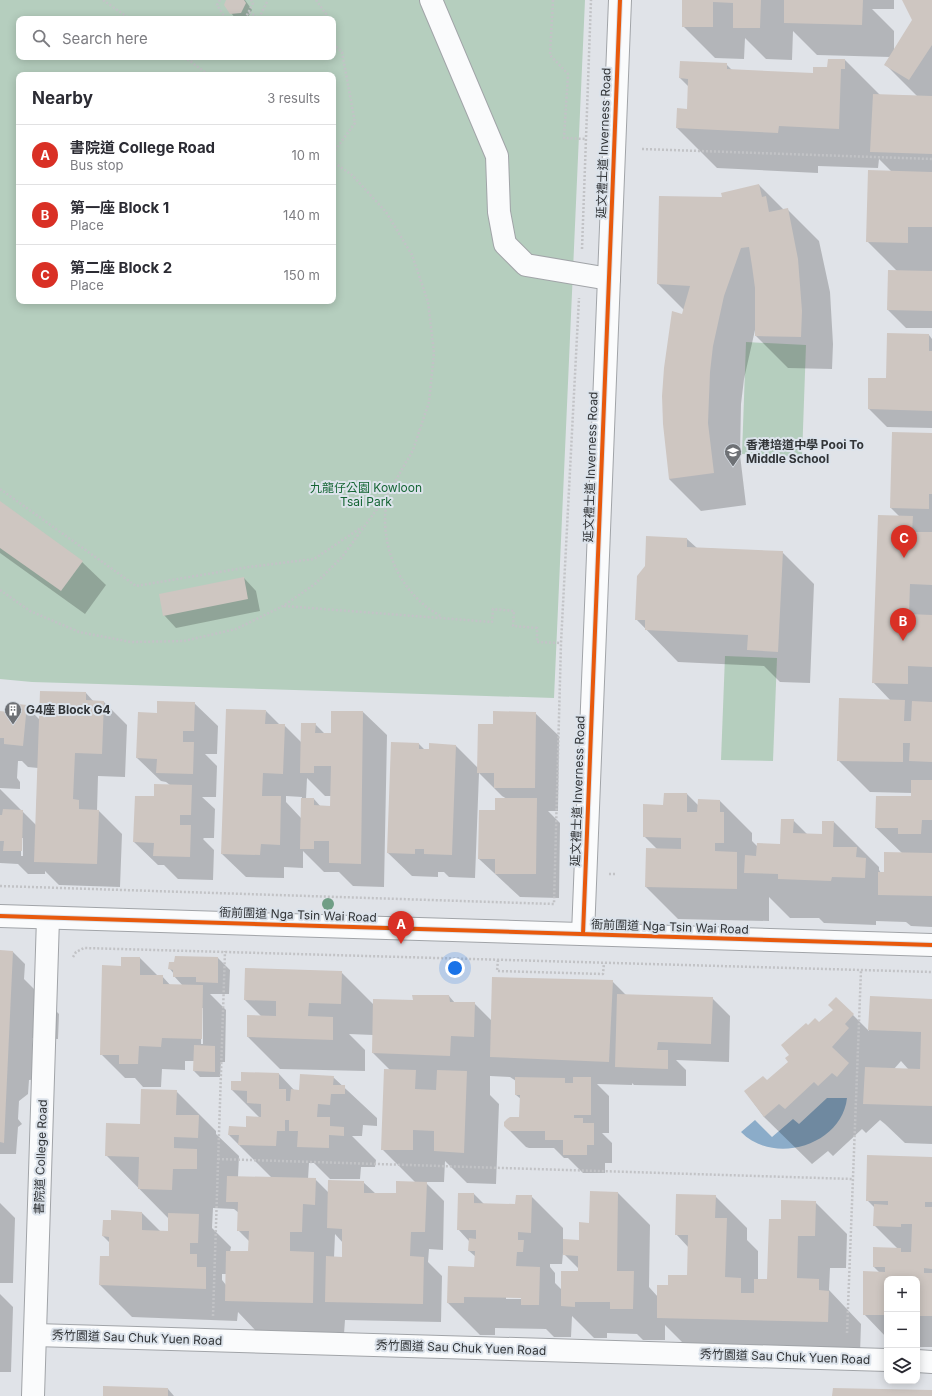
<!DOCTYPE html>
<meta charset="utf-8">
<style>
body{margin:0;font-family:Inter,"Noto Sans TC",sans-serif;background:#f7f7f7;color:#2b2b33}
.controls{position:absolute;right:12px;bottom:12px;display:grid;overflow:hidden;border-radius:8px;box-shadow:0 2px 10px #0003}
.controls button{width:36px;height:36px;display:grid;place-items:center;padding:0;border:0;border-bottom:1px solid #e1e1e2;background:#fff;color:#2b2b33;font:20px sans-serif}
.you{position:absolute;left:455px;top:968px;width:14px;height:14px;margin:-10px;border:3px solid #fff;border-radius:50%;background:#1a73e8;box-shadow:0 0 0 6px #1a73e833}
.badge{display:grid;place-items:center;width:26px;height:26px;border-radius:50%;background:#d93025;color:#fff;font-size:13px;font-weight:700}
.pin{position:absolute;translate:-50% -33px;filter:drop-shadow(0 1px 2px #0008)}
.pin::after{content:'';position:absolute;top:21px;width:14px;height:12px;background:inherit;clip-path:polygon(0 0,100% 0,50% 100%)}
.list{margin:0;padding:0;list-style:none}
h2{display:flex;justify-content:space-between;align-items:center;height:52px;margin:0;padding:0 16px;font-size:17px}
h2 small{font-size:13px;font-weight:400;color:#7c7c81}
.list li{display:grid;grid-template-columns:26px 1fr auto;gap:12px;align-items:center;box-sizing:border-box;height:60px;padding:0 16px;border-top:1px solid #e1e1e2}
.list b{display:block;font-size:15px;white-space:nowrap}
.list p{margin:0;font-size:13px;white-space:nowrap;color:#7c7c81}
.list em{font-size:13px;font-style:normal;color:#7c7c81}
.icon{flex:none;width:22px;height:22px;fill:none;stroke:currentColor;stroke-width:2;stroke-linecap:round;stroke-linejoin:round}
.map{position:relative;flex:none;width:932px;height:1396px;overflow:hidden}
.search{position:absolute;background:#fff;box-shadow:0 2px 10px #0003;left:16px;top:16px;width:320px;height:44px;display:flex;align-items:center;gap:10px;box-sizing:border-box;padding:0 14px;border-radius:8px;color:#7c7c81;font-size:15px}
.panel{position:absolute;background:#fff;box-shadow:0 2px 10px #0003;left:16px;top:72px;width:320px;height:232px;border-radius:8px}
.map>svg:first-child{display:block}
.green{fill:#b5cebe;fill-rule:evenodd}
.water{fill:#8bacc9}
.shadow{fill:#0003;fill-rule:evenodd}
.building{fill:#cec6c1}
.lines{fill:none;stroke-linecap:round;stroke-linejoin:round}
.minor-casing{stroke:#a1a4a8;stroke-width:24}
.path{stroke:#c2c3c6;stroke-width:2.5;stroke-dasharray:2 2;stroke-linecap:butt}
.minor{stroke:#fafbfc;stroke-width:22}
.cycleway-casing{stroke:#dce3eb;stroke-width:6}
.cycleway{stroke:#e8590c;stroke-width:4}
.tree{fill:#709e85}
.labels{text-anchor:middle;stroke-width:4;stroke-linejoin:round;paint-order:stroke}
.street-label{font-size:12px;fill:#313437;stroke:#dce3eb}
.poi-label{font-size:12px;font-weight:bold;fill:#313437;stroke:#dce3eb;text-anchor:start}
.park-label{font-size:12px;fill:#156534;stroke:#dce3eb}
</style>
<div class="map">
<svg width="932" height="1396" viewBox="0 0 932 1396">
<rect width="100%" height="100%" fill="#e0e3e8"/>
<!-- green -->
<g class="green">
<path d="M0,0H585L554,698L32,682L0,679ZM19,19H333V57H19ZM19,75H333V301H19Z"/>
<path d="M746,342L806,345L802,457L742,454Z"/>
<path d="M725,656L777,658L773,761L721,760Z"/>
</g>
<!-- water -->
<path class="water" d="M827,1098H847C842,1145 774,1166 741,1132L755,1120L772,1137L793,1119L799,1124Z"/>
<!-- shadow -->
<g class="shadow">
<path d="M227,0H245L252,10L247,19H236L231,13Z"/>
<path d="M683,0H894V9H872L894,31V51L913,20L903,0H932V328H906L888,310L897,271L867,241L892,172L879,159L878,168L818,166V173L717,168L677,128L688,110L689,87L680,78L726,64L733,71L814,74L845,60L880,95L917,96L885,64L890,57L817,55L793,31L792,60L766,59L745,38L744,59L715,58L683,26Z"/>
<path d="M759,185L784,210L787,209L819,241L830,292L833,344L832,369L788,368L756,336L755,330L744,379L741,404L740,455L746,505L701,511L669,479L684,310L658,284L723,198Z"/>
<path d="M929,335L932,339V428L887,427L869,409L887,379Z"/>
<path d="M893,433L932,435V927L911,926L906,922L876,921V925L824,923L819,918H790L769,897V921L678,919L646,887L657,849L644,836L664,806L687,794L699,806V800L720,801L752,833V841L758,847L781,845L793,820L808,835H823L834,822L879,867V870L881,873H885L903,854L876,828L912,798V793L870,792L838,760L891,701L873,682L900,517L891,508Z"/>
<path d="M0,502L82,562L106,585L85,614L0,553Z"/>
<path d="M647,537L687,539L697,548L782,552L814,584L810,683L780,682L764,666L678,662L636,619L646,566Z"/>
<path d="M244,578L256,591L260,611L176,628L164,615Z"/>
<path d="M86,693L94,702H104L127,725L125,777L98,776L97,811H99L122,834L120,887L59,885L45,871V874H28L18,864L0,863V789L36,825L38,768L28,767L22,761H18L17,778L20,782V789L0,788V712L9,713L26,706L40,720ZM21,838H23V856H21Z"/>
<path d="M194,703L218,726L217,754H205L217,766L216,797H202L215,809L214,838H204L203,839L214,850L213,880L178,879L164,865H158L134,842L155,797L170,785L166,782L161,781L137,758L158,714Z"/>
<path d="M266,711L280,725H284L302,743L315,724L325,734H332V712H363L387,735L384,887L353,886L339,872H324L303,851V868L284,867V878L246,877L222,854ZM307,778L325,796H331V807H321L314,799H306ZM286,796L302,797L301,818L286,802Z"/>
<path d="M535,713L559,736L558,811H548L560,823L559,898L520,897L479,859L496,811L507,799L502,796L479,773L475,878L449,877L444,872H438V877L412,876L388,853L419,744L425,750L456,746L478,768L494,725Z"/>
<path d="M0,951L13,952L25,964L24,979L59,1014L58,1039L32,1038V1057L47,1072L43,1079L29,1080L28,1094L19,1101L18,1119L22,1124L18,1127L16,1154H0Z"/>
<path d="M122,958H140L158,976H162L171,986H183L174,976V974L170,969L218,958L230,970L229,994H210L226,1010L225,1062H221L220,1077H200L194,1071L195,1061H185V1070L162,1069L161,1087H143L135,1078H125L101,1054L122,967ZM201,1008H203V1044H201Z"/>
<path d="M341,972L374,1005L414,1001L449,996L455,1003H474L492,1021L612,981L626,995L712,998L730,1016L729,1062L676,1060L686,1070V1086L634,1085L632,1083V1085L597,1084L609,1096V1133H602L612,1143V1163H605V1173H583L568,1158H564L554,1148H529L526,1147L507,1128L520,1118L521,1099L516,1095V1081L510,1077L490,1076V1095L499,1104L496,1184L467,1183L445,1161L444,1182H425L444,1201L443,1250L429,1249L428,1262L442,1276L441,1322L345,1320L344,1334L258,1333L238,1312L237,1321L132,1317L100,1285L110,1257V1243L103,1236L112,1221L142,1213L160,1231L169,1232V1219L106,1155L141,1125L176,1091L216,1131V1134L239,1156L238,1177L272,1178L229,1135L247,1128L260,1118L232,1090L242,1082L279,1074L295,1091H300L333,1077L377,1118V1126L363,1125L362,1136H352L376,1160L375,1167H361L360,1179H330L314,1163H309L308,1179H315L329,1193L363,1182L376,1194L397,1195L416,1183L382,1149L390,1070L373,1053V1035L349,1034L365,1050V1071L280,1069L248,1037L262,1017L245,1000ZM213,1208L234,1209L239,1213L238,1230L250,1242L249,1252H230L231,1247L212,1228ZM335,1234L343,1243V1258H334ZM222,1274H227L226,1285L222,1280Z"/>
<path d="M871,997L932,1000V1144L905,1143L885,1124L880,1120L866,1133L862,1129L833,1156L828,1151L812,1164L764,1117L745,1091L767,1081L789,1062L790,1055L808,1026L819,1024L834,1010L836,998L869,1031ZM901,1061L909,1070L894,1069Z"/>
<path d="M932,1158V1347H917V1279H887V1338L864,1314L880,1273L874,1267L897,1248L874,1225L875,1208L867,1200Z"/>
<path d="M618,1193L650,1225L649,1287L658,1297L669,1286L688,1276L689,1248L676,1234L715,1196L747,1228V1240L758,1251V1280H768L782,1220L815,1202L847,1234L846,1268H830L829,1290L861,1324L860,1354L690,1350L665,1325V1340H643L637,1334L607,1333V1338H594L572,1316L571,1337H554L546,1329L495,1328V1335H480L448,1303L475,1268L476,1257L469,1251V1241L458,1229L474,1194L484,1204L516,1205L531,1196L563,1228V1240L580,1241L590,1224ZM563,1253L579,1269V1272L562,1290L555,1283V1273L550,1267V1264H562ZM506,1297H526V1299H506Z"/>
<path d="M0,1203L15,1218L13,1283H0Z"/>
<path d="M0,1294L13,1307L11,1372H0Z"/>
<path d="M168,1389L174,1396H104Z"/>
</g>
<!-- building -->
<g class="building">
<path d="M226,0H244L246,3L241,13L230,14L224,5Z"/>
<path d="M682,0H761L760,28H733V3L713,2V27H682Z"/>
<path d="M784,0H863L862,25L784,23Z"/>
<path d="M902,0H932V45L909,80L884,65L912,20Z"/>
<path d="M828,59H845V69H841L839,129L779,126L778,133L676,128L677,108L687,109L688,79L679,78L680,61L727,63V69L813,73V67H827Z"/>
<path d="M873,94L932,96V154L870,152Z"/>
<path d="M868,170L932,172V227H908V243L866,242Z"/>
<path d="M759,184L762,197L766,196L769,212L788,208L798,259L802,311L801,337L755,336V288L752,266L749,247L741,248L724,296L713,346L710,372L708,423L714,473L669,479L663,424L662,396L664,368L672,311L682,314L690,286L657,284L659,196L722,197L721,193Z"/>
<path d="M888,270L932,271V311L887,310Z"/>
<path d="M887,333L929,334V351H932V411L868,409V378H886Z"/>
<path d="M892,432L932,433V494H929V509L890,508Z"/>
<path d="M0,501L83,561L61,591L0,548Z"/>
<path d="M878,515L913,516L912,532H932V585L910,584L909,614L932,615V667L908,666V684L872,683Z"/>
<path d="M646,536L687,538V547L783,551L778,652L747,650L748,635L645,630V620H635L637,576L645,566Z"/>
<path d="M244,577L248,599L163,616L159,594Z"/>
<path d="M40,691L86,692V700L104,701L102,754L75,753L73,799L79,800V809L99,810L97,864L34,862Z"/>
<path d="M839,698L905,700L904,721H911L912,701L932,702V762L909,761L910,743H903V762L837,761Z"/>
<path d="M157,701L195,702L194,731H183V742H194L193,774L156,773L157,759L136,758L138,712L157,713Z"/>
<path d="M9,703L27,705L23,746L4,744V738H0V711L8,712Z"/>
<path d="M226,709L266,710L265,724H285L283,774L263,773L262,796H281L280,845L261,844L260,855L221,854Z"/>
<path d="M331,711H363L361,864L329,863V841H314V849H300L301,798H314V805L330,806L331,766H314V773H300L301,723H316L315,733H331Z"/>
<path d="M493,711L536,712L535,788H494V773H477L478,724H493Z"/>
<path d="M391,742L419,743V749H429V743L456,745L452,855L424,854V849H415V854L387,853Z"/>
<path d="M911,780H932V820H922L921,834H898V828H875L876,796H911Z"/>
<path d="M154,784L192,785L191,815H180V825H191L190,857L153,856L154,843L133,842L135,796H154Z"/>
<path d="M664,793H687V812H697L698,799L720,800V812H724V843H715V851L737,852V889L645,887L646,848L681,849V838L643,837V804L663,805Z"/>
<path d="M495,798H537L536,874H495V859H478L479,810H495Z"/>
<path d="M3,809L23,810L22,851H3L4,841H0V815H2Z"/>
<path d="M781,819H794L793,833L822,834V821H834L833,847H857L856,857L866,858L865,878L832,877L831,881L778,879V874L744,873L745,855L756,856L757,843L780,844Z"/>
<path d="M884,852L932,853V896L878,895V872H884Z"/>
<path d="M0,950L13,951L4,1143L0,1142Z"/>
<path d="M175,956L218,957V983L196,982V977H173V970L168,969L169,962H174Z"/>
<path d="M121,957H140V975H163V984L203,985L202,1039L162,1038L161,1047L139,1046L138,1064H119V1055H100L102,965L121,966Z"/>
<path d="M245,968L342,971L341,1004L309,1003L308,1016L333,1017V1040L247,1037V1015L276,1016V1001L244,1000Z"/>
<path d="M492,977L613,980L609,1062L490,1057Z"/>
<path d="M617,994L713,997L711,1044L658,1042L657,1050H668V1069L615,1067Z"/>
<path d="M412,995H449L450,1002H475L474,1037L451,1036L450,1056L372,1053L373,999L413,1000Z"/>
<path d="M870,996L932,999V1106L863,1104L865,1067L920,1069L921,1032L868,1030Z"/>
<path d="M836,997L854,1014L845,1024L849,1028L832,1047L849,1063L837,1077L832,1073L818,1086L814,1082L785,1109L779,1104L764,1117L744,1091L763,1076L767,1080L788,1062L785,1058L789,1055L781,1045L806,1023L808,1025L815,1018L819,1022L833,1010L828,1005Z"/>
<path d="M194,1045L215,1046V1072L193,1071Z"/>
<path d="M384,1069L416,1070L415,1089L436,1090L437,1070L467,1071L464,1153L434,1151V1131L413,1130V1150H381Z"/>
<path d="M241,1072L279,1073V1089H286V1101H290L291,1089L299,1090L300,1074L334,1076L333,1085H345V1094H331L330,1105L318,1104L317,1117H330V1126L344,1127V1136L329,1135V1148L297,1147L298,1131H289V1120H285V1131H277L276,1146L238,1145L239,1135H228L229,1126L246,1127V1116L261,1117V1104L247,1103V1091L231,1090V1081H241Z"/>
<path d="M515,1077L565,1078V1083H573V1077H591V1115H574V1118H583V1123H594V1145H587V1155H563V1140H545V1131H510L507,1129L504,1126V1122L507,1119L510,1117H519L520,1095H515Z"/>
<path d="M141,1089L177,1090L176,1115H199L198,1138L174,1137V1148L197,1149V1169H173L172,1190L138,1189L139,1157L105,1156L106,1123L140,1124Z"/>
<path d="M867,1155L932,1157V1202H925V1207H932V1269L924,1268V1273H932V1316H917V1279H887V1315H863V1271L885,1272V1267H873V1247L901,1248V1252H911L912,1224H901V1227L873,1226L874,1204L888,1205V1201H866Z"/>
<path d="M227,1176L316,1178L315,1205L303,1204L302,1232H290V1251L314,1252L313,1303L225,1301L226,1251H248L249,1231H237L238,1202H226Z"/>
<path d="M328,1180L364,1181V1193H396V1181L427,1182L425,1232H411L410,1256L424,1257L423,1304L325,1302L326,1256L342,1257V1229L327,1228Z"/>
<path d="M590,1191L618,1192L617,1271H634L633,1309H610V1302H575V1307L561,1306V1271H578V1256L563,1255V1239L579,1240V1222L589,1223Z"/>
<path d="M458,1193H474V1203L515,1204L516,1195H532L531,1233L518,1232V1240H524L523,1252H517L516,1266L540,1267L539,1305H521V1298L464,1297V1303H447L448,1266L474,1267L475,1251H468L469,1238L476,1239V1230H457Z"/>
<path d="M676,1194L716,1195L715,1218H727L725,1277L741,1278V1293H754V1279H767L769,1219H781V1200L816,1201L815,1236H798L797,1278L819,1279V1290L829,1291L828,1322L657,1318V1285H668V1275H687L688,1235H675Z"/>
<path d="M111,1210L142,1212V1230L168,1231V1213L199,1214L198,1243H190V1254H197V1267H206V1289L99,1285L100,1256H109V1237L102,1236L103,1220H111Z"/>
<path d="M103,1386L168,1388V1396H103Z"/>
<path d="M833,1388L932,1390V1396H832Z"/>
</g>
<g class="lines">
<!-- minor casing -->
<g class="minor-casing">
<g id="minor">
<path d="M431,0L497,156L499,212L505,244L526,265L609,279"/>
<path d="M0,916L932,945"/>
<path d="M583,934L620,0"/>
<path d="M35,1335L887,1360"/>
<path d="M917,1361L932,1362"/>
<path d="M33,1396L48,918"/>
</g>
</g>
<!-- path -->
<g class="path">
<path d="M103,0L130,19"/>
<path d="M220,0L217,5L226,19"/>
<path d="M316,0L326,14L323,19"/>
<path d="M553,0L550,55L568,74L564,138L586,139"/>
<path d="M249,12L260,19"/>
<path d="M259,18L268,0"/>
<path d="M245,19L253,3L251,0"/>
<path d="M333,44L342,52L355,123L333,153"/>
<path d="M184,57L209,75"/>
<path d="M191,62L195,57"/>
<path d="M642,149L932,159"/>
<path d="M582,249L591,0"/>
<path d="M0,489L136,586L249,567L314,559L362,527"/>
<path d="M388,494C387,502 385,511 385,519C385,551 398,582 422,603C428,609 436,613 442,617"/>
<path d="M0,590L30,611L79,632L131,642L184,641L236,629L283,606L315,584L342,557L388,494L413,450L429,402L434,353L428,302L412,255L386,212L352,175L333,162"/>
<path d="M284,606L492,622L493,609L514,611L513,626L537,628V642L561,643"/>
<path d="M609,874H616"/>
<path d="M0,886L554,904L561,643L579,298"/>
<path d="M73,957L76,952L84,948L932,972"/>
<path d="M498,960L497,971L603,974L604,963"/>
<path d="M218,1159L852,1179"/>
<path d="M213,1316L225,951"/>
<path d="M847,1333L861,970"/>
</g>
<!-- minor -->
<use href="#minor" class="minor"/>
<!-- cycleway casing -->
<g class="cycleway-casing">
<g id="cycleway">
<path d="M0,916L932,945"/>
<path d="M583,934L620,0"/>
</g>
</g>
<!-- cycleway -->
<use href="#cycleway" class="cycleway"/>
</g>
<!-- trees -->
<circle class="tree" cx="328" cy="904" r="6"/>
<!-- icons -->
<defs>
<g id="school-pin" transform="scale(0.9)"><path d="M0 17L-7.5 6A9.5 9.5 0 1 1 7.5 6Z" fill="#6e7175" stroke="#dce3eb"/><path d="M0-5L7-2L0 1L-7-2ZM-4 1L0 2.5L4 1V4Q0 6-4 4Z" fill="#fff"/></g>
<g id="building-pin" transform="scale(0.9)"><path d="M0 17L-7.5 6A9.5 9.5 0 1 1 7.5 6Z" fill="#6e7175" stroke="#dce3eb"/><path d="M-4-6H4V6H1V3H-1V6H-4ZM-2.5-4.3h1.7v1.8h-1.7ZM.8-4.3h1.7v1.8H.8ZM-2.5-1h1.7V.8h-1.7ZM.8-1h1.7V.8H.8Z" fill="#fff"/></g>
</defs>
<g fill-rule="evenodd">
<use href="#school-pin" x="733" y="452"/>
<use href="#building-pin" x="13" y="710"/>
</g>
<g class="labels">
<!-- street labels -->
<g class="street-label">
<text transform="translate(604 143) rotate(-88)" y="4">延文禮士道 Inverness Road</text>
<text transform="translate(591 467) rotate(-88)" y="4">延文禮士道 Inverness Road</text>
<text transform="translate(578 791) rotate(-88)" y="4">延文禮士道 Inverness Road</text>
<text transform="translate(298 915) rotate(2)" y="4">衙前圍道 Nga Tsin Wai Road</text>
<text transform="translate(670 927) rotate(2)" y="4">衙前圍道 Nga Tsin Wai Road</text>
<text transform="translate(41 1157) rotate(-88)" y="4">書院道 College Road</text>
<text transform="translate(137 1338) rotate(2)" y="4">秀竹園道 Sau Chuk Yuen Road</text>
<text transform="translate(461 1348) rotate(2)" y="4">秀竹園道 Sau Chuk Yuen Road</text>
<text transform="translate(785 1357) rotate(2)" y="4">秀竹園道 Sau Chuk Yuen Road</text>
</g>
<!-- poi labels -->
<g class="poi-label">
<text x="746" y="449">香港培道中學 Pooi To<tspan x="746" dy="14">Middle School</tspan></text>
<text x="26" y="714">G4座 Block G4</text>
</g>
<!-- park labels -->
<g class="park-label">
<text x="366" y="492">九龍仔公園 Kowloon<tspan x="366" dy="14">Tsai Park</tspan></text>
</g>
</g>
</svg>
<div class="controls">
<button>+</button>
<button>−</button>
<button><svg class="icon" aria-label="layers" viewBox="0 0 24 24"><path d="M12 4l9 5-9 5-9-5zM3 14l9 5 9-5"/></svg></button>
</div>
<div class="you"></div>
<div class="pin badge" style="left:401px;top:944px">A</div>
<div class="pin badge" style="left:903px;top:641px">B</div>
<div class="pin badge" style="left:904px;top:558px">C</div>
<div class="search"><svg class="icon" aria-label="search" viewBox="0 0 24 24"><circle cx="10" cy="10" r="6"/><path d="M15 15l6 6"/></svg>Search here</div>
<section class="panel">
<h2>Nearby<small>3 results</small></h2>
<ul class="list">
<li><span class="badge">A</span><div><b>書院道 College Road</b><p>Bus stop</p></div><em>10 m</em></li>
<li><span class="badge">B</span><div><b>第一座 Block 1</b><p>Place</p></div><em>140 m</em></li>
<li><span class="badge">C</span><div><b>第二座 Block 2</b><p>Place</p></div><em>150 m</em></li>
</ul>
</section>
</div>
